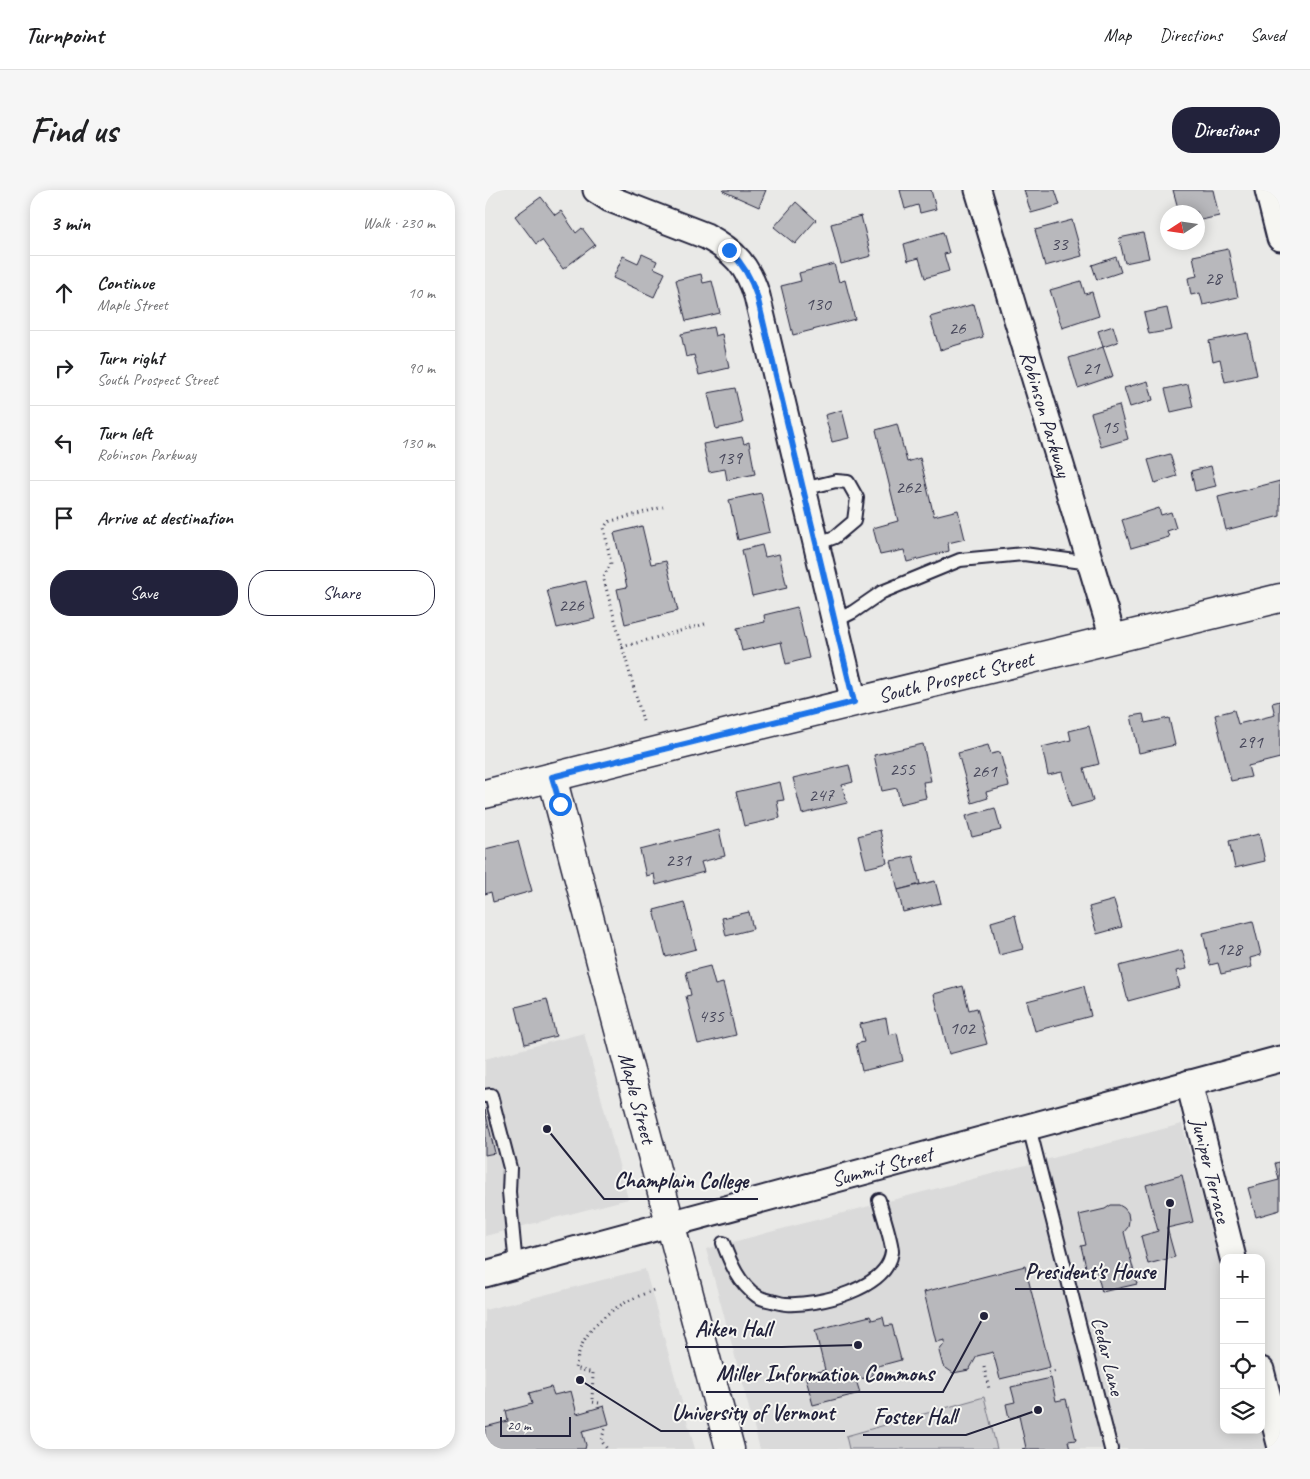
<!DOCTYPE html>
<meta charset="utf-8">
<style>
body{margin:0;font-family:Caveat,sans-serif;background:#f6f6f6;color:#202124}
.controls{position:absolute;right:15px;bottom:15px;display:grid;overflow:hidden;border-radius:10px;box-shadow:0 2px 12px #0003}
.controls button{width:45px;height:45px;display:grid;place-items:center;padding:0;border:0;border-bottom:1px solid #e0e0e0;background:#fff;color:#202124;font:25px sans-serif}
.compass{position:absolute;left:675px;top:15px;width:45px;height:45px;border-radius:50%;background:#fff;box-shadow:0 2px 12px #0003;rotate:258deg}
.scale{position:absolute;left:15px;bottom:12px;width:71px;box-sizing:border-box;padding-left:5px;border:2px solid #22223b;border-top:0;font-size:14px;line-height:18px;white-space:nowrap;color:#22223b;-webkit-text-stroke:4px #f6f6f2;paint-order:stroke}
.stop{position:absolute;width:15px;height:15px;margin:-11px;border:4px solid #1a73e8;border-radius:50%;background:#fff}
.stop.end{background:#1a73e8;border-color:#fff;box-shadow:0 1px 5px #0008}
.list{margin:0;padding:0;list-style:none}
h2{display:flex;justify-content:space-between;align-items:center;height:65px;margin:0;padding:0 20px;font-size:21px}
h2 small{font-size:16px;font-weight:400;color:#757577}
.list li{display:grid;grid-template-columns:32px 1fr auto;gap:15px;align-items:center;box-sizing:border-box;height:75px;padding:0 20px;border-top:1px solid #e0e0e0}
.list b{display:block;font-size:19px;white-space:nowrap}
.list p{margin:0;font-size:16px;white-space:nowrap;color:#757577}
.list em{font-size:16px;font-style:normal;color:#757577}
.actions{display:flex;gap:10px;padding:15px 20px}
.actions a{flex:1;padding:11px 0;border:1px solid #22223b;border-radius:20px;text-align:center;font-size:18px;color:#22223b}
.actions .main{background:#22223b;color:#fff}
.icon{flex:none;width:28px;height:28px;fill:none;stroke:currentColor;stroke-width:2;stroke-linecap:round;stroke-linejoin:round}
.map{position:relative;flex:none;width:795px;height:1259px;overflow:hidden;border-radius:20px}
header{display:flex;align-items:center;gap:30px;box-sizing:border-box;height:70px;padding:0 25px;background:#fff;border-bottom:1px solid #e0e0e0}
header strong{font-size:24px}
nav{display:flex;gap:28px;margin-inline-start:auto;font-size:18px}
.intro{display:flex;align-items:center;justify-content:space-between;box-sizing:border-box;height:120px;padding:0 30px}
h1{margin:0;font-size:35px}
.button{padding:12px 22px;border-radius:20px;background:#22223b;color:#fff;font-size:18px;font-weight:700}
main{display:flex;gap:30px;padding:0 30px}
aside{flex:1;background:#fff;border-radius:20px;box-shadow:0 2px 12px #0003}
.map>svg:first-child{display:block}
.built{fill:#dadada}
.green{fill:#ccccce;stroke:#777784}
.building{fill:#b8b8bc;stroke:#22223b}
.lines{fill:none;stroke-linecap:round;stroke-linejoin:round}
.service-casing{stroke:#22223b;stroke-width:16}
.minor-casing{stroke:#22223b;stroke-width:29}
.tertiary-casing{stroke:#22223b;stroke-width:31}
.path{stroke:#22223b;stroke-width:3;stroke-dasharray:1 4;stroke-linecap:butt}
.service{stroke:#f6f6f2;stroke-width:12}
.minor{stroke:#f6f6f2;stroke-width:25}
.tertiary{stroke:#f6f6f2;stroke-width:28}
.route{stroke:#1a73e8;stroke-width:6}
.labels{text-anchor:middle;stroke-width:4;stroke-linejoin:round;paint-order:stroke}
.number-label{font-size:19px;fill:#48485b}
.street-label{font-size:21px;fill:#22223b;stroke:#f6f6f2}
.leader{fill:none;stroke:#22223b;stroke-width:2}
.callout-dot{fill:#22223b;stroke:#f6f6f2;stroke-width:2}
.callout-label{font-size:22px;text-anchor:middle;font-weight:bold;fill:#22223b;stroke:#f6f6f2;stroke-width:4;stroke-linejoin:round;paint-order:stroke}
</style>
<header>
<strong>Turnpoint</strong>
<nav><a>Map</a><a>Directions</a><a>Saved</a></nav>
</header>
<div class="intro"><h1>Find us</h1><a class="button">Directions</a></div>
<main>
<aside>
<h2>3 min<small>Walk · 230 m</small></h2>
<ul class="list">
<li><svg class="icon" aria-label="ahead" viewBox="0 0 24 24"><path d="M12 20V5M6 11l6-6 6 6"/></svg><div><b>Continue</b><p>Maple Street</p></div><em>10 m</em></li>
<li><svg class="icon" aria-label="right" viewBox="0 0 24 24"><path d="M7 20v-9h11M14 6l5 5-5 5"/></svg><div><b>Turn right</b><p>South Prospect Street</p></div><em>90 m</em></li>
<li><svg class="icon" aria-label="left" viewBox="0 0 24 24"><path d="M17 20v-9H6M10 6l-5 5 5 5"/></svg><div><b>Turn left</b><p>Robinson Parkway</p></div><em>130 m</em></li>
<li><svg class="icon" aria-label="arrive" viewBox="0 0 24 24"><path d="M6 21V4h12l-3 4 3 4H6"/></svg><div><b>Arrive at destination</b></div></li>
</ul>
<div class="actions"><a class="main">Save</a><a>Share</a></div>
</aside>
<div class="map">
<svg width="795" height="1259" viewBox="0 0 795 1259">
<rect width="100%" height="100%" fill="#e9e9e7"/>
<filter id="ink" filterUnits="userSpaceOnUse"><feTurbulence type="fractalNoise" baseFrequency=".02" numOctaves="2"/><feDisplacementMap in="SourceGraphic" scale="10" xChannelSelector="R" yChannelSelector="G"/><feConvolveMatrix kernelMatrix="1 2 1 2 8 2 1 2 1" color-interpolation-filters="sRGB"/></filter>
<g filter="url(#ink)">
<!-- built -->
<g class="built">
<path d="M99,843L143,1009L0,1046V869Z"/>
<path d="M697,934L739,1088V1240H776V1225L786,1259H275L221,1059Z"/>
<path d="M160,1079L210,1259H0V1120Z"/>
</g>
<!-- green -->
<path class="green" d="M499,1207L512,1259H364L361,1246Z"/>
<!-- building -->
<g class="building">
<path d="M239,0H281L274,17L238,1Z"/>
<path d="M415,0H446L451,19L435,23L433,15L420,19Z"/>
<path d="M539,0H570L575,15L546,23Z"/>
<path d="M688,0H728L734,26L712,31V22H694Z"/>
<path d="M56,7L70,25L76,21L91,43L97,38L110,55L78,79L57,50L51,54L30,26Z"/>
<path d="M311,12L331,30L310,54L289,37Z"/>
<path d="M376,26L386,66L356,74L346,34Z"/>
<path d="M587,30L597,66L560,76L550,40Z"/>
<path d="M458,42L464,63L459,64L464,81L440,88L434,68L423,71L419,54Z"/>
<path d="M658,43L664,68L640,73L634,48Z"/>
<path d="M743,59L753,107L718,115L715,103L706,105L703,88L712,86L708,66Z"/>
<path d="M157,64L172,71L169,78L180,83L169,107L128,88L138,66L153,73Z"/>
<path d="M631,67L636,82L612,90L607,75Z"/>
<path d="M349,74L354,92L360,90L370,129L308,145L296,96L316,91L314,83Z"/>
<path d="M216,84L218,93L227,91L235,123L201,131L191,90Z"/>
<path d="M596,91L600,104L607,102L614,126L577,138L565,100Z"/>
<path d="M489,114L498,147L455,160L445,127Z"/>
<path d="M682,118L687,140L664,144L659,123Z"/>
<path d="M628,136L633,152L618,157L613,141Z"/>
<path d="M228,137L230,146L237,144L244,178L214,185L209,165L201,167L196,144Z"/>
<path d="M763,143L772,185L740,192L735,169L728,171L724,151Z"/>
<path d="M618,157L628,186L593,198L584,168Z"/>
<path d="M663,191L668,210L645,217L639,198Z"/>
<path d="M703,194L708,217L686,222L680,199Z"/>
<path d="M250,198L258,233L231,239L223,203Z"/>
<path d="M634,215L643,249L616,257L606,223Z"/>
<path d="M357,220L364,248L347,252L340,225Z"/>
<path d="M412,234L422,272L435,268L449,326L473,320L480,349L463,353L464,361L422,372L419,360L395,365L388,338L413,331L391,240Z"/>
<path d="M257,247L259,254L264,252L270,284L242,290L240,279L224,282L218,254Z"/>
<path d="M685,264L692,286L670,293L663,270Z"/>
<path d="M726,276L731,296L710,301L706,281Z"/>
<path d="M795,291V326L741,340L733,307Z"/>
<path d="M276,303L285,342L253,350L244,310Z"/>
<path d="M674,318L676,325L686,322L691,338L682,341L684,347L646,358L637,330Z"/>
<path d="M157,336L166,374L181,371L193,421L140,434L132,399L142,397L129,343Z"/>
<path d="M277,355L280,367L294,364L302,398L267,406L257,360Z"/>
<path d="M101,391L110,429L72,438L62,400Z"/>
<path d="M312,417L324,468L301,474L296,452L257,461L252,438L280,432L279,425Z"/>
<path d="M795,511V568L763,576L766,587L746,591L730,525L749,520L753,534L790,525L787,513Z"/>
<path d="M658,524L660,533L684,528L690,555L654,563L646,526Z"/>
<path d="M604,536L614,574L599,578L608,611L586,617L577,582L563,585L557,557L586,550L584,541Z"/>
<path d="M438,554L446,591L438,592L441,608L415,614L412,598L397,601L389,565Z"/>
<path d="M503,555L506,564L515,562L524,596L501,602L503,608L487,613L473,563Z"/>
<path d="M364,575L368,592L357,595L362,613L317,624L308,588Z"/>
<path d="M295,592L299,610L292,611L295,628L259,636L251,602Z"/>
<path d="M510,618L516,640L487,647L481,626Z"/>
<path d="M234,640L240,666L216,672L219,682L171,695L169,684L161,686L155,660Z"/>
<path d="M395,640L402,673L381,678L373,646Z"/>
<path d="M774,644L780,671L750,678L744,651Z"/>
<path d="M33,651L47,701L8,712L6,702L0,704V659Z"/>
<path d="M428,666L435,694L413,700L406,671Z"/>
<path d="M450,691L456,713L418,722L413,700Z"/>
<path d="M629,710L637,737L612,744L604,717Z"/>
<path d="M199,712L211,759L181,767L169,720Z"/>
<path d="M264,722L268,739L241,746L237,728Z"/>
<path d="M530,725L538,759L514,765L506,732Z"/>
<path d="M768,731L776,765L765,768L767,777L736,784L733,773L725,775L718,743Z"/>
<path d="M697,760L702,779L691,781L695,797L643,811L634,776Z"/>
<path d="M225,776L230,795L238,793L251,845L213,854L201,806L206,805L201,782Z"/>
<path d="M478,796L484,820L492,818L502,854L464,864L449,804Z"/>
<path d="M599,796L606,826L550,841L542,811Z"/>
<path d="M62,809L71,846L40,854L31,817Z"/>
<path d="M401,828L404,845L412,843L418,871L377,881L371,854L379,852L375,834Z"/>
<path d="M0,920L10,963L0,965Z"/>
<path d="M795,972V1020L771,1027L763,998L794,990L790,973Z"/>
<path d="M697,985L708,1032L682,1038L690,1067L663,1074L656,1046L673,1041L661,995Z"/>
<path d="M626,1015H634L639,1018L643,1023L644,1030L643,1037L639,1042L652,1094L617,1102L611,1079L602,1081L596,1056L601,1055L594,1025L620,1019Z"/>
<path d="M540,1076L565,1177L515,1189L508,1162L492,1166L484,1180L468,1183L458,1176L454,1161L460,1153V1150L451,1152L439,1102Z"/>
<path d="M385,1126L387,1130L398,1127L400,1136L407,1135L416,1170L386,1178L388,1186L371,1190L375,1203L328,1215L320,1185L340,1180L330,1140Z"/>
<path d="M566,1188L571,1211L581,1209L591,1250L583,1251L585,1259H537L541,1258L534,1226L524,1228L521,1214L530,1212L526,1197Z"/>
<path d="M66,1197L69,1205L86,1201L92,1224L119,1216L124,1234L97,1241L101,1255L100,1259H0V1237L23,1231L21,1221L47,1214L44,1203Z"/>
</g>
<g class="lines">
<!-- service casing -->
<g class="service-casing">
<g id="service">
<path d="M318,299L351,291L363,292L372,308L369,331L350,347L331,354"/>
<path d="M350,431L368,422L397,402L475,370L539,364L605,373"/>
<path d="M0,906L6,905L25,978L24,1002L31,1076"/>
<path d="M544,937L626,1259"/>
<path d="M238,1053C245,1072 254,1094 272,1106C276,1109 282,1110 287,1111C291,1112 297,1114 301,1114C333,1116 402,1099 407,1062C408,1054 396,1019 394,1010"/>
</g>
</g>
<!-- minor casing -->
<g class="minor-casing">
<g id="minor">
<path d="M111,0L125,9L221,46C249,61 263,76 272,106L369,512"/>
<path id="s1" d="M493,0L628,448"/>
<path d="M783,0L795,48"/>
<path id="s2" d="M704,893L748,1068"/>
<path id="s3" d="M0,1084L795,869"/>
<path d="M776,1180L795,1254"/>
</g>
</g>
<!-- tertiary casing -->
<g class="tertiary-casing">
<g id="tertiary">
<path id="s4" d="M67,587L245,1259"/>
<path id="s5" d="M0,604L259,539L795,408"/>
</g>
</g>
<!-- path -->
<g class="path">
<path d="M137,457L220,434"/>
<path d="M158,531L118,387L126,374L119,338L123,332L178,317"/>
<path d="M499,1177L504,1199"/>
<path d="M564,1183L572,1181"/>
<path d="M114,1213L107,1212L108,1183L90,1178C92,1172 93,1165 95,1159C108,1127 139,1111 169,1100"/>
<path d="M120,1239L116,1250L122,1259"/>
</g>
<!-- service -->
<use href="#service" class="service"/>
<!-- minor -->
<use href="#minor" class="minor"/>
<!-- tertiary -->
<use href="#tertiary" class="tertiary"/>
</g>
</g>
<g class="lines" filter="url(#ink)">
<!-- route -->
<path class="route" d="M75,614L67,587L369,512L272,106C266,87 258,74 244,60"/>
</g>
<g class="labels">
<!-- number labels -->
<g class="number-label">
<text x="574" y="60">33</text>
<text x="728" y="94">28</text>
<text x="333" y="120">130</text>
<text x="472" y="144">26</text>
<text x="606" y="184">21</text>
<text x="625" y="243">15</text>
<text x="244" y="274">139</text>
<text x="423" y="303">262</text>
<text x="86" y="421">226</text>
<text x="765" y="558">291</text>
<text x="417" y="585">255</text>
<text x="499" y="587">261</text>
<text x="336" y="611">247</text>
<text x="193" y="676">231</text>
<text x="744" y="765">128</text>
<text x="226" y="832">435</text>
<text x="477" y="844">102</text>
</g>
<!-- street labels -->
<g class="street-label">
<text dy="7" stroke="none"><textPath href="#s1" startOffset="234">Robinson Parkway</textPath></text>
<text dy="7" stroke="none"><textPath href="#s5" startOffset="485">South Prospect Street</textPath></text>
<text dy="7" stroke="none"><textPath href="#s4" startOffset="332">Maple Street</textPath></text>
<text dy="7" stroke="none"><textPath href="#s3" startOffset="411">Summit Street</textPath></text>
<text dy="7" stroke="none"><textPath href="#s2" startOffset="90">Juniper Terrace</textPath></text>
<text transform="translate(623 1166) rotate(76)" y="7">Cedar Lane</text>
</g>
</g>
<!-- callouts -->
<path class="leader" d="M62 939L119 1009H273M685 1013L680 1099H530M373 1155L297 1157H200M499 1126L458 1202H221M95 1190L176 1241H360M553 1220L481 1245H378"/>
<g class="callout-dot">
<circle cx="62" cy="939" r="5"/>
<circle cx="685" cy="1013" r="5"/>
<circle cx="373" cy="1155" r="5"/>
<circle cx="499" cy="1126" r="5"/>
<circle cx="95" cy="1190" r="5"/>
<circle cx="553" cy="1220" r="5"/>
</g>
<g class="callout-label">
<text x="196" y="998">Champlain College</text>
<text x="605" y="1089">President's House</text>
<text x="248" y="1146">Aiken Hall</text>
<text x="340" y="1191">Miller Information Commons</text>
<text x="268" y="1230">University of Vermont</text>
<text x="430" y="1234">Foster Hall</text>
</g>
</svg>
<div class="controls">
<button>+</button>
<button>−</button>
<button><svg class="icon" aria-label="locate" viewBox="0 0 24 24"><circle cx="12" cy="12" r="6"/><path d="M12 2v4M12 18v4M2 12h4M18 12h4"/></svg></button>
<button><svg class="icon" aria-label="layers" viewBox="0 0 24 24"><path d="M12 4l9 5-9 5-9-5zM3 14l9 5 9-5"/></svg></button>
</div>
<svg class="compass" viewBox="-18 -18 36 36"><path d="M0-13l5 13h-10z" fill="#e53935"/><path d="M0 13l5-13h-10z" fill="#757577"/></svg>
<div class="scale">20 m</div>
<div class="stop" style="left:75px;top:614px"></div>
<div class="stop end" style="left:244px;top:60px"></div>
</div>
</main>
